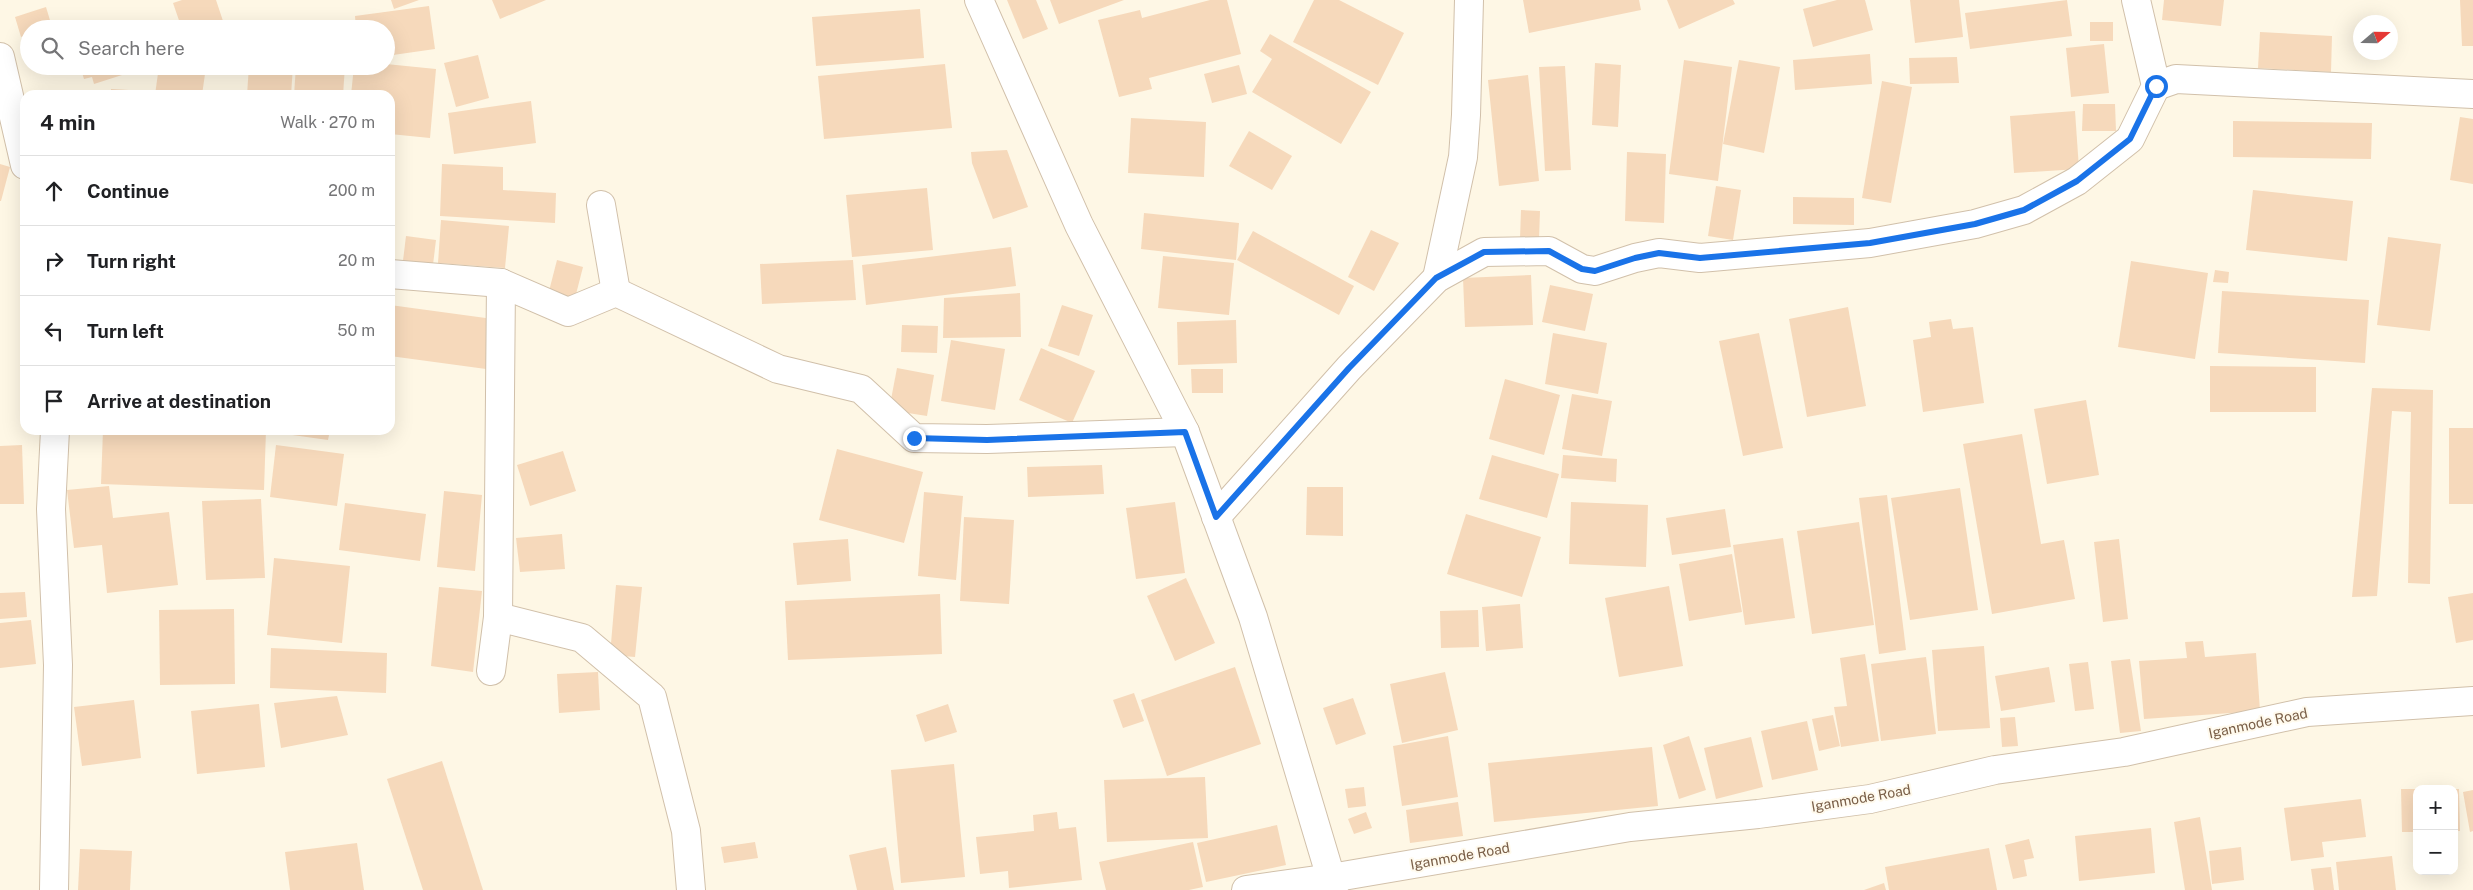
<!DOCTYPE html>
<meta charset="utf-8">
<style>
body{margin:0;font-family:"Public Sans",sans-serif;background:#f2f2f2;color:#202124}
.controls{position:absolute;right:15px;bottom:15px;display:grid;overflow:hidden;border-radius:10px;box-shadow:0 5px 20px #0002}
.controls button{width:45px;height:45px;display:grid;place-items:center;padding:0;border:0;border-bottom:1px solid #e0e0e0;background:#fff;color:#202124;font:25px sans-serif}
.compass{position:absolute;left:2353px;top:15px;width:45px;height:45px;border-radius:50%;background:#fff;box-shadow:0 5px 20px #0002;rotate:70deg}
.stop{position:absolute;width:15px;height:15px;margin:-11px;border:4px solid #1a73e8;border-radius:50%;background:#fff}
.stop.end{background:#1a73e8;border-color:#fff;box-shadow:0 1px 5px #0008}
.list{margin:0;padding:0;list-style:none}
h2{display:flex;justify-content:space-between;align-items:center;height:65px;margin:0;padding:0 20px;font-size:21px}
h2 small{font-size:16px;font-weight:400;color:#757577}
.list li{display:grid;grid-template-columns:32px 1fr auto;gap:15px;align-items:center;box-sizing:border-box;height:70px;padding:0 20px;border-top:1px solid #e0e0e0}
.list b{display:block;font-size:19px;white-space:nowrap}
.list em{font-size:16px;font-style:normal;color:#757577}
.icon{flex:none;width:28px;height:28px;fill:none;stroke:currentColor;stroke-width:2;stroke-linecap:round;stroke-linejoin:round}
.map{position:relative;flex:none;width:2473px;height:890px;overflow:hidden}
.search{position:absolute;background:#fff;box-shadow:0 5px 20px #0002;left:20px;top:20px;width:375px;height:55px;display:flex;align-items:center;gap:12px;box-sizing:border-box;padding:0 18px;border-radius:28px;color:#757577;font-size:19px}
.panel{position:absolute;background:#fff;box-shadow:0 5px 20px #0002;left:20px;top:90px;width:375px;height:345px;border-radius:15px}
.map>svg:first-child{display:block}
.building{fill:#f6d9bb}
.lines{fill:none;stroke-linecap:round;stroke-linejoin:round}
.minor-casing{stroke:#d1c0aa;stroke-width:30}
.tertiary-casing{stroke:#d1c0aa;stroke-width:30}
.minor{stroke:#fff;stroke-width:28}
.tertiary{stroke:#fff;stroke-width:28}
.route{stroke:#1a73e8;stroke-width:6}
.labels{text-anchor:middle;stroke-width:4;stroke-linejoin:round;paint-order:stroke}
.street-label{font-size:14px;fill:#7a5f48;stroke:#fffaed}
</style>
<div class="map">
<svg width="2473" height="890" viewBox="0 0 2473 890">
<rect width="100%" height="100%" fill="#fef7e5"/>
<!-- building -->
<g class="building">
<path d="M182,0H216L223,21L200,29H182L173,3Z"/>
<path d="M391,0H419L394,9Z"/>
<path d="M492,0H546L500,19Z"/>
<path d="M1007,0H1036L1048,29L1023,39Z"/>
<path d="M1050,0H1124L1059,24Z"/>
<path d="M1210,0H1227L1241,54L1149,78L1152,89L1119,97L1098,20L1140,10L1142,18Z"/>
<path d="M1314,0H1339L1404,33L1378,85L1293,42Z"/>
<path d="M1523,0H1639L1641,10L1529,33Z"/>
<path d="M1667,0H1733L1735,4L1679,29Z"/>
<path d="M1837,0H1865L1873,30L1813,47L1803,9Z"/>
<path d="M1910,0H1959L1963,37L1915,43Z"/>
<path d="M2067,0L2072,36L1970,49L1965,13Z"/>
<path d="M2164,0H2224L2221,26L2162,20Z"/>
<path d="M2460,0H2473V46H2462Z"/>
<path d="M429,6L435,49L386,56V29H356L355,16Z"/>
<path d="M46,7L52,27L29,29V35L21,37L15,17Z"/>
<path d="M920,9L924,58L816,66L812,17Z"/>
<rect x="2090" y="22" width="23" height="19"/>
<path d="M2260,32L2332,36L2331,72L2258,68Z"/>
<path d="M1270,34L1371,92L1341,144L1252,92L1272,59L1260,51Z"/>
<path d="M2104,44L2109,93L2071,97L2066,48Z"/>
<path d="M1870,54L1872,84L1795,90L1793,60Z"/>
<path d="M478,55L489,98L456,107L444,63Z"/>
<path d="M1957,57L1959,83L1910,84L1909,58Z"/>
<path d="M1684,60L1732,67L1718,181L1669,174Z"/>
<path d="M1739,60L1780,67L1764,153L1723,144Z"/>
<path d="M1595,63L1621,65L1618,127L1592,125Z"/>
<path d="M386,64L436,69L430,138L390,134V95H351L354,66H386Z"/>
<path d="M945,64L952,128L824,139L818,76Z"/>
<path d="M1239,65L1247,94L1212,103L1204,74Z"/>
<path d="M80,66H147V67L94,84L92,77L84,79Z"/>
<path d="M159,66L206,67L202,95H155Z"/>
<path d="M249,66H293L291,95H247Z"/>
<path d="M296,66H345L343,95H294Z"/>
<path d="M1565,66L1571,170L1545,171L1539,67Z"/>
<path d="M1528,75L1539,181L1499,186L1488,80Z"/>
<path d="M1882,81L1912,87L1891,203L1862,198Z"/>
<path d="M111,89L147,91V95H111Z"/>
<path d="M531,101L536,143L454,154L448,113Z"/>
<path d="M2083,104H2115L2116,131H2082Z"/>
<path d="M2075,111L2079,169L2014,173L2010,116Z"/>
<path d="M2460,117L2473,119V184L2450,180Z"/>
<path d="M1131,118L1206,122L1204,177L1128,173Z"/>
<path d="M2233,121L2372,123L2371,159L2233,157Z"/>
<path d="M1249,131L1292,156L1272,190L1229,166Z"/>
<path d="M1007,150L1028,207L993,219L972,163L971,152Z"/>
<path d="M1627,152L1666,154L1664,223L1625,221Z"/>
<path d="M0,164L10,167L1,201H0Z"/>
<path d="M442,164L503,167V190L556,193L555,223L440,216Z"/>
<path d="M1716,186L1741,190L1733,240L1708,236Z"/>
<path d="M927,188L933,250L852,257L846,195Z"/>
<path d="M2253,190L2353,201L2347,261L2246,250Z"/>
<path d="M1793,197L1854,198V225L1793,224Z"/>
<path d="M1521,210L1540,211L1539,239H1520Z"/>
<path d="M1144,213L1239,223L1236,260L1141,249Z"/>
<path d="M441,220L509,226L505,268L438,263Z"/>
<path d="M1371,230L1399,243L1374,291L1348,277Z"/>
<path d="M1253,231L1354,286L1339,315L1237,260Z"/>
<path d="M406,236L436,240L432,273L402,269Z"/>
<path d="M2388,237L2441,244L2430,331L2377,325Z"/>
<path d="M1011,247L1016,286L866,305L862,265Z"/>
<path d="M1163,256L1234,263L1229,315L1158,308Z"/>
<path d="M557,260L583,267L574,302L548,295Z"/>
<path d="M853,260L856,300L762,304L760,264Z"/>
<path d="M2131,261L2208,273L2195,359L2118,347Z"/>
<path d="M2215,270L2229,272L2228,283L2213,282Z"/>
<path d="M1531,275L1533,325L1465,327L1463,278Z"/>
<path d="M1550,285L1593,294L1585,331L1542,322Z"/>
<path d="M2222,291L2369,300L2365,363L2218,353Z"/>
<path d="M1020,293L1021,337L943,338L944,298Z"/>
<path d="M390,305L493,319L486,369L390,356Z"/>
<path d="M1062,305L1093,315L1079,356L1048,346Z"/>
<path d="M1848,307L1866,406L1807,417L1789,319Z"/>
<path d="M1951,319L1953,329L1973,327L1984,403L1923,412L1913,340L1931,337L1929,322Z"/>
<path d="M1236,320L1237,363L1178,365L1177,322Z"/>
<path d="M902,325L938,326L937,353L901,352Z"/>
<path d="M1553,333L1607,343L1598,394L1545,384Z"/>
<path d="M1759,333L1783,448L1743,456L1719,341Z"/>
<path d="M951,340L1005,349L995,410L941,401Z"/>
<path d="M1041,348L1095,371L1072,423L1019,400Z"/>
<path d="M2210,366L2316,367V412H2210Z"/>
<path d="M897,368L934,375L927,416L889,410Z"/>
<path d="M1191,369H1223V393H1192Z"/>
<path d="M1505,379L1560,395L1544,455L1489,439Z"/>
<path d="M2372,388L2433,390L2430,584L2408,583L2411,412L2392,411L2377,596L2352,597Z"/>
<path d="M1572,394L1612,401L1602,456L1562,449Z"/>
<path d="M2086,400L2099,475L2047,484L2034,409Z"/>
<rect x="2449" y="428" width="24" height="76"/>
<path d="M103,430H266L264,490L101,484Z"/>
<path d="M278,430H330L328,440L278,433Z"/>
<path d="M2022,434L2041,544L2064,540L2075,599L1992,614L1963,444Z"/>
<path d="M22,445L24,504H0V446Z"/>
<path d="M276,445L344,454L337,506L270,497Z"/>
<path d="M837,449L923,472L904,543L819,520Z"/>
<path d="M563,451L576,491L530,506L517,465Z"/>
<path d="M1492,455L1559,474L1547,518L1479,499Z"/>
<path d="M1563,455L1617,459L1616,482L1561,478Z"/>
<path d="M1102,465L1104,494L1028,497L1027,467Z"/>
<path d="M109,486L113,518L169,512L178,585L107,593L102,545L74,548L67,490Z"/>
<path d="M1307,487H1343V536L1306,535Z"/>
<path d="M1960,488L1978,610L1910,620L1891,498Z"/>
<path d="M444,491L482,495L475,571L437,567Z"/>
<path d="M924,492L963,496L956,580L918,576Z"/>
<path d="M1887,495L1906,650L1879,654L1859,498Z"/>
<path d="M261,499L265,578L206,580L202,501Z"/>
<path d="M1175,502L1185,573L1136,579L1126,508Z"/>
<path d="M1571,502L1648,505L1646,567L1569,564Z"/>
<path d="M345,503L426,514L420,561L339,550Z"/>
<path d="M1725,509L1731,547L1672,555L1666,518Z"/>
<path d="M1466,514L1541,537L1522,597L1447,574Z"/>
<path d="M964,517L1014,520L1009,604L960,601Z"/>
<path d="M1859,522L1874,625L1812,634L1797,531Z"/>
<path d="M562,534L565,569L520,572L516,538Z"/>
<path d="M1783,538L1795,618L1745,625L1733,545Z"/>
<path d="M848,539L851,581L797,585L793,543Z"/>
<path d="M2119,539L2128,619L2103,622L2094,542Z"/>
<path d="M1732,554L1742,612L1689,621L1679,564Z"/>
<path d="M274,558L350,566L342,643L267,635Z"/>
<path d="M1186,578L1215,643L1175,661L1147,596Z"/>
<path d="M616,585L642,587L635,657L610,655Z"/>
<path d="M1669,586L1683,666L1619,677L1605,598Z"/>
<path d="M439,587L482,591L473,672L431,666Z"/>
<path d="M25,592L27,617L0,619V593Z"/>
<path d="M2473,593V640L2456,643L2448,597Z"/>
<path d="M940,594L942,654L788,660L785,601Z"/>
<path d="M1520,604L1523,648L1486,651L1482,607Z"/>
<path d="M234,609L235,684L160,685L159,610Z"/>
<path d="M1478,610L1479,647L1441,648L1440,611Z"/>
<path d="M31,620L36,664L0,668V623Z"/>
<path d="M2203,641L2205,657L2256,653L2260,711L2144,719L2139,661L2187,658L2185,642Z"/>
<path d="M1984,646L1990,728L1938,731L1932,650Z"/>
<path d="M271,648L387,653L386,693L270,688Z"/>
<path d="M1865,654L1879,741L1841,747L1834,707L1847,706L1840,658Z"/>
<path d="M1926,657L1936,734L1881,741L1871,664Z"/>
<path d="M2130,659L2141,731L2120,733L2111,661Z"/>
<path d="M2088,662L2094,709L2075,711L2069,664Z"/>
<path d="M1235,667L1261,744L1167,776L1141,700Z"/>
<path d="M2049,667L2055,702L2001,711L1995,676Z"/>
<path d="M598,672L600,710L559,713L557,674Z"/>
<path d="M1445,672L1458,730L1402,743L1390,684Z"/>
<path d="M1134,693L1144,721L1123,728L1113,700Z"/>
<path d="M337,696L348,735L281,748L274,703Z"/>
<path d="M1353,698L1366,734L1336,745L1323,708Z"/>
<path d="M134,700L141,758L82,766L74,707Z"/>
<path d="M259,704L265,767L197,774L191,711Z"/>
<path d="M948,704L957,732L925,742L916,715Z"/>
<path d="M1833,715L1840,746L1819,751L1812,719Z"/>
<path d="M2015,717L2018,746L2002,747L2000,718Z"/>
<path d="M1807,721L1818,770L1772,780L1761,731Z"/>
<path d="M1448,736L1458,797L1402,806L1393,746Z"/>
<path d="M1689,736L1706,790L1679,799L1663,745Z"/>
<path d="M1751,737L1763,787L1716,799L1704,748Z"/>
<path d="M1652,747L1658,806L1494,822L1488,763Z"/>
<path d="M442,761L483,890H423L387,779Z"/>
<path d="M954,764L965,877L901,883L891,770Z"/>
<path d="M1205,777L1208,838L1107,842L1104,780Z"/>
<path d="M1364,787L1366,806L1348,808L1345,789Z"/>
<path d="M2401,789H2417V832H2402Z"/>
<path d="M2454,789H2459L2460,831H2454Z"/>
<path d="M2473,790V831L2470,832L2463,792Z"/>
<path d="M2361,799L2366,837L2322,842L2324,857L2291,861L2284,808Z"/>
<path d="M1458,802L1463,836L1410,843L1406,810Z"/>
<path d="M1057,812L1059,829L1076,827L1082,880L1009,888L1008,871L980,874L976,837L1034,831L1033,815Z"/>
<path d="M1366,812L1372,828L1354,834L1348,819Z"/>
<path d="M2200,817L2212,890H2185L2174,822Z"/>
<path d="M1277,825L1286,865L1206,882L1197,843Z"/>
<path d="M2151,828L2155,873L2079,881L2075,836Z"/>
<path d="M2029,839L2034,858L2024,860L2027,876L2013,879L2005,845Z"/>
<path d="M755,842L758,858L724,863L721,847Z"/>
<path d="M1193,842L1203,887L1189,890H1106L1099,862Z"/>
<path d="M357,843L364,890H290L285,852Z"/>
<path d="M886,847L894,890H857L849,855Z"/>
<path d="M2241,847L2244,880L2212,884L2209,851Z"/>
<path d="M1989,848L1997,890H1889L1885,867Z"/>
<path d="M80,849L132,851L130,890H78Z"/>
<path d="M2392,856L2396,890H2339L2336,862Z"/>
<path d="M2331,867L2334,890H2314L2311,869Z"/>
<path d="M1884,883L1886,890H1864Z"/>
</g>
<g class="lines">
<!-- minor casing -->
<g class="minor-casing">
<g id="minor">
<path d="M979,0L1079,225L1185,432L1253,617L1331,878L1246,890"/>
<path d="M0,57L25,165"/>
<path d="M2156,86L2176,79L2473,94"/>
<path d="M601,205L616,292"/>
<path d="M390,274L501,283L568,312L616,292L778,369L861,389L914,438L987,439L1185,432"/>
<path d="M1437,278L1463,157L1466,115L1469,0"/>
<path d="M1216,517L1349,368L1437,278L1484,252L1549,251L1582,269L1595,271L1635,258L1659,253L1700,258L1870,243L1975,224L2024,210L2077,181L2130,139L2156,86L2136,0"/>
<path d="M498,617L582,638L652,697L686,831L691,890"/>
<path d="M491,671L498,617L501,283"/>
<path d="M54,890L58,665L51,509L55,430"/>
</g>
</g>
<!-- tertiary casing -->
<g class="tertiary-casing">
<path id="tertiary" d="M1334,890L1331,878L1630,827L1758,814L1870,799L1995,770L2124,752L2307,712L2473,701"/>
</g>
<!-- minor -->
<use href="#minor" class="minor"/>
<!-- tertiary -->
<use href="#tertiary" class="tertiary"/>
</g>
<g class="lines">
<!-- route -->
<path class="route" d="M914,438L987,440L1185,432L1216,517L1349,368L1436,278L1484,252L1549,251L1582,269L1595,271L1635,258L1659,253L1700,258L1870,243L1975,224L2024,210L2077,181L2130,139L2156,86"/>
</g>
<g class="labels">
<!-- street labels -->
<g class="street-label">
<text transform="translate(2258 723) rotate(-12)" y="5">Iganmode Road</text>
<text transform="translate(1861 798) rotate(-10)" y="5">Iganmode Road</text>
<text transform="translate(1460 856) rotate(-10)" y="5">Iganmode Road</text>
</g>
</g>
</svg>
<div class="controls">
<button>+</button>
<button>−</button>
</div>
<svg class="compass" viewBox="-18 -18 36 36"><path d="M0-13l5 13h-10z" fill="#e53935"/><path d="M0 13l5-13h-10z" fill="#757577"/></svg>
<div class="stop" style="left:2156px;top:86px"></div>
<div class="stop end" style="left:914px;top:438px"></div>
<div class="search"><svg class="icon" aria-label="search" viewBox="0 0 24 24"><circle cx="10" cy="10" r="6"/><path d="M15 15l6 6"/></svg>Search here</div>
<section class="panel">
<h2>4 min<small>Walk · 270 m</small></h2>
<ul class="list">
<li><svg class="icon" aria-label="ahead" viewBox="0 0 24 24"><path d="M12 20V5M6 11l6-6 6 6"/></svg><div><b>Continue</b></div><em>200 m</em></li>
<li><svg class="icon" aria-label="right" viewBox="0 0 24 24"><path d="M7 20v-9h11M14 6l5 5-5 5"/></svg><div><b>Turn right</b></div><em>20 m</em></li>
<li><svg class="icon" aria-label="left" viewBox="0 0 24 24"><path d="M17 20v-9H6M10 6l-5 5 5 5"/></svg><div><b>Turn left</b></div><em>50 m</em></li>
<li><svg class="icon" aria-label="arrive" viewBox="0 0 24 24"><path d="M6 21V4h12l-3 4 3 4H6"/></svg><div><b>Arrive at destination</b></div></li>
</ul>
</section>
</div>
